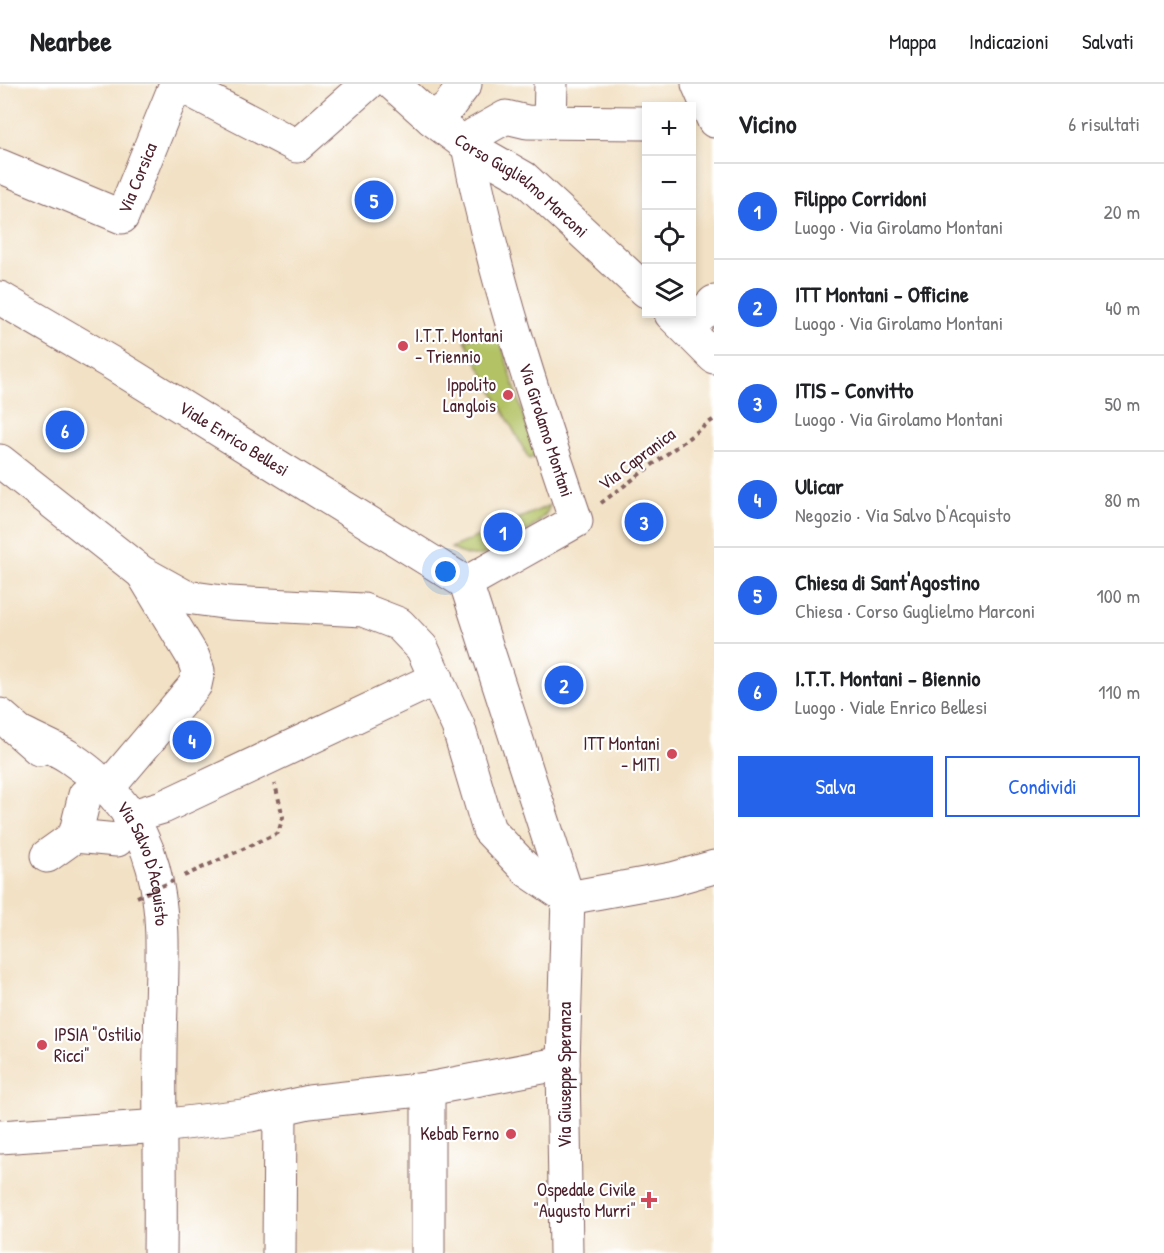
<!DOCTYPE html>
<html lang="it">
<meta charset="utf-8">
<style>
body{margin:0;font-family:"Patrick Hand",sans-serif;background:#f2f2f2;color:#202124}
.controls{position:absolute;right:18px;top:18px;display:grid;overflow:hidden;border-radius:0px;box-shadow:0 3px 9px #0003}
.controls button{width:54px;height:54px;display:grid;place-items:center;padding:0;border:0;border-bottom:2px solid #e0e0e0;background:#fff;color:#202124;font:30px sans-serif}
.you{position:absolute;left:446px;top:488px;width:21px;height:21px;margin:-15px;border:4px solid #fff;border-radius:50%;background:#1a73e8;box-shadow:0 0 0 9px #1a73e833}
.badge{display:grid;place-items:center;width:39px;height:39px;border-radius:50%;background:#2563eb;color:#fff;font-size:20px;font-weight:700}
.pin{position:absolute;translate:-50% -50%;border:3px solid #fff;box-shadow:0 2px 6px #0006}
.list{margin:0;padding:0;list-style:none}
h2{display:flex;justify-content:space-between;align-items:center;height:78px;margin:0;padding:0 24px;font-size:26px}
h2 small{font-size:20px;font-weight:400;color:#757577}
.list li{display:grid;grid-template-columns:39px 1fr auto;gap:18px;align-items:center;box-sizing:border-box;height:96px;padding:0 24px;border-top:2px solid #e0e0e0}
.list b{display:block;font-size:22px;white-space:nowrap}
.list p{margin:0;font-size:20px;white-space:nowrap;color:#757577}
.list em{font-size:20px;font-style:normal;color:#757577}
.actions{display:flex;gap:12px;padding:18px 24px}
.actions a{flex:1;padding:14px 0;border:2px solid #2563eb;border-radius:0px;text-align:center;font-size:21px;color:#2563eb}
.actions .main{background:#2563eb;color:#fff}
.icon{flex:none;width:33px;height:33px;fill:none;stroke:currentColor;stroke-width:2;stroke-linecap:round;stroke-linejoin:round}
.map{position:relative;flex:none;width:714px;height:1169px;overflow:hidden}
header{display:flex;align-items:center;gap:36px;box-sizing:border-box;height:84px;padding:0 30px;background:#fff;border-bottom:2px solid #e0e0e0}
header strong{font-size:28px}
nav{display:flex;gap:33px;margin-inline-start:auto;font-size:21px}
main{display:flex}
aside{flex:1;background:#fff}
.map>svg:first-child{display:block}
.green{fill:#b3c265;stroke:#7e7048;stroke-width:1.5}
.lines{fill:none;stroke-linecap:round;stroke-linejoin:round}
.minor-casing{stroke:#856361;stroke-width:35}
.major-casing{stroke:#856361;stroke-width:35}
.path{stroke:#856361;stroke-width:4;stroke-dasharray:4.5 4.5;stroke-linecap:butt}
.minor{stroke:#fff;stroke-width:33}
.major{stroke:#fff;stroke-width:33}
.path-bridge{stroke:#856361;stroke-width:4;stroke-dasharray:4.5 4.5;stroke-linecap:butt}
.poi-dot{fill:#d1495b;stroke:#fff;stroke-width:2}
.labels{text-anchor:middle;stroke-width:4.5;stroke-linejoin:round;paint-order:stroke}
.street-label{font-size:18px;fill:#4a1f2b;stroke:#fff}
.poi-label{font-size:18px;fill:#4a1f2b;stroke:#fff;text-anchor:end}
</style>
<header>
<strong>Nearbee</strong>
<nav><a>Mappa</a><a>Indicazioni</a><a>Salvati</a></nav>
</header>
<main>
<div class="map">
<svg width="714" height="1169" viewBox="0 0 714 1169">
<rect width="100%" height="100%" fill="#fff"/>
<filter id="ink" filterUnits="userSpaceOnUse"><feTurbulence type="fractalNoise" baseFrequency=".0167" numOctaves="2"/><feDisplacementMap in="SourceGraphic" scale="12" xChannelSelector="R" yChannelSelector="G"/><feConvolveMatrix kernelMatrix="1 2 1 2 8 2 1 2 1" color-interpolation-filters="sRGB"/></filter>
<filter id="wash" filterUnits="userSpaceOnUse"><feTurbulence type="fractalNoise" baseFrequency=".008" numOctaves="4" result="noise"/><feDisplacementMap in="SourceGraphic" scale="24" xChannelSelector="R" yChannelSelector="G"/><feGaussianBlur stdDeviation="1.35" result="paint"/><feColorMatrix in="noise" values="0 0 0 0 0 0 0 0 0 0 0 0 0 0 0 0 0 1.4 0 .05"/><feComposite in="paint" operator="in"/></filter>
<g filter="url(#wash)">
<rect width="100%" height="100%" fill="#f2e1c4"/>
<!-- green -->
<g class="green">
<path d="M486,249L492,250L501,259L536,372L529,375L465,256Z"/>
<path d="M550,421C545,441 494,472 474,472C466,472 458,468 451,464Z"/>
</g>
</g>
<g filter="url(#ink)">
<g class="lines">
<!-- minor casing -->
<g class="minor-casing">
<g id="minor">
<path d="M178,0L297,62L367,0"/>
<path id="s1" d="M393,0L432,35L468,62L524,94L646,207"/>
<path d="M698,0L714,37"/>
<path d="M432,35L448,23L465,0"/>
<path d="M550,38L551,0"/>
<path id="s2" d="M0,82L122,133L176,0"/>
<path id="s3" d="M0,214L113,280L466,499"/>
<path d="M671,230L714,273"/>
<path d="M688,245L714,218"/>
<path d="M0,377L141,488L186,513L230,519L363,526L399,540L422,564L458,642L489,746L528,787L568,814"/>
<path d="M466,499L576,437C534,314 493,190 468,62L474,51L506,33L527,38L646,39"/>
<path d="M466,499L568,814L563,979L566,1169"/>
<path d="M107,705L195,601L198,587L193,573L143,490"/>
<path d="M129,733L163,723L437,594"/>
<path d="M75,752L117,756"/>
<path d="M47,772L75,752L85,711"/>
<path d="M568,814L672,795L714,783"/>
<path d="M0,1053L161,1042L251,1031L309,1018L428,1005L563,979"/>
<path d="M279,1169L280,1026"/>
<path d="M428,1169V1005"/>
</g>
</g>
<!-- major casing -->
<g class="major-casing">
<g id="major">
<path d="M0,631L39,665"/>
<path id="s4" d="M24,650C39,658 55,664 69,673C182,748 161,847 160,964C159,1032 161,1101 160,1169"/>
</g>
</g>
<!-- path -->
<g class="path">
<path d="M601,419L714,335"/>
<path d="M184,792L278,749L283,733L275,700"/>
</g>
<!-- minor -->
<use href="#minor" class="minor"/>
<!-- major -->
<use href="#major" class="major"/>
<!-- path-bridge -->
<path class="path-bridge" d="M137,813L173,797"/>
</g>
</g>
<!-- markers -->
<g class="poi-dot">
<circle cx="403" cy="262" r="6"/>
<circle cx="508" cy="311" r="6"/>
<circle cx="672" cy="670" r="6"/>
<circle cx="42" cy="961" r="6"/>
<circle cx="511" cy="1050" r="6"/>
<path d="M646 1107h6v6h6v6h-6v6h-6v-6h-6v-6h6z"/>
</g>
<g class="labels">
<!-- street labels -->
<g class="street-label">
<text dy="6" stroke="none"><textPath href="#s2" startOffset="174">Via Corsica</textPath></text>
<text dy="6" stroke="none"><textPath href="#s1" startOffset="164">Corso Guglielmo Marconi</textPath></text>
<text transform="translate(546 346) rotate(72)" y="6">Via Girolamo Montani</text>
<text dy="6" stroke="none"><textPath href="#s3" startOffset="273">Viale Enrico Bellesi</textPath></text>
<text transform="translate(637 375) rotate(-37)" y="6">Via Capranica</text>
<text dy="6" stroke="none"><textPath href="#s4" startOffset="186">Via Salvo D'Acquisto</textPath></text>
<text transform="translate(565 991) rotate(-90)" y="6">Via Giuseppe Speranza</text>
</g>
<!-- poi labels -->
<g class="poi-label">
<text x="415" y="258" text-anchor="start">I.T.T. Montani<tspan x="415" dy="21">- Triennio</tspan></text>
<text x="496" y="307">Ippolito<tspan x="496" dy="21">Langlois</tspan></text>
<text x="660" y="666">ITT Montani<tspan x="660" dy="21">- MITI</tspan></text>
<text x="54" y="957" text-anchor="start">IPSIA "Ostilio<tspan x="54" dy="21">Ricci"</tspan></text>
<text x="499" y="1056">Kebab Ferno</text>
<text x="636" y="1112">Ospedale Civile<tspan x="636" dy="21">"Augusto Murri"</tspan></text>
</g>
</g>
</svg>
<div class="controls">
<button>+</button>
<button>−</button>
<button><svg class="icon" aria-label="locate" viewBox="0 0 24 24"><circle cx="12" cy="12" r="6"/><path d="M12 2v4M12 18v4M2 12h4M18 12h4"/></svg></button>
<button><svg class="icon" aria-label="layers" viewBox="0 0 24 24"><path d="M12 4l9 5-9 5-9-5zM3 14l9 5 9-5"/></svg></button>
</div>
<div class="you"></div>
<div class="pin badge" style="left:503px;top:448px">1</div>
<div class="pin badge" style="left:564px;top:601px">2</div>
<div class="pin badge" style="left:644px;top:438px">3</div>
<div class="pin badge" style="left:192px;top:656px">4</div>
<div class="pin badge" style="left:374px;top:116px">5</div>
<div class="pin badge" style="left:65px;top:346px">6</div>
</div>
<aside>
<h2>Vicino<small>6 risultati</small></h2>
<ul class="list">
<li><span class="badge">1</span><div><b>Filippo Corridoni</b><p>Luogo · Via Girolamo Montani</p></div><em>20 m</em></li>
<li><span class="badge">2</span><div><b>ITT Montani - Officine</b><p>Luogo · Via Girolamo Montani</p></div><em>40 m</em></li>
<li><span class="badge">3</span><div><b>ITIS - Convitto</b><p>Luogo · Via Girolamo Montani</p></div><em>50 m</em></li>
<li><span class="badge">4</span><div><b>Ulicar</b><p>Negozio · Via Salvo D'Acquisto</p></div><em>80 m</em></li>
<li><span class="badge">5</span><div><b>Chiesa di Sant'Agostino</b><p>Chiesa · Corso Guglielmo Marconi</p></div><em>100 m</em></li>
<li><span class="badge">6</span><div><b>I.T.T. Montani - Biennio</b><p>Luogo · Viale Enrico Bellesi</p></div><em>110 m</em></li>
</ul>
<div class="actions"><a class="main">Salva</a><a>Condividi</a></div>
</aside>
</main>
